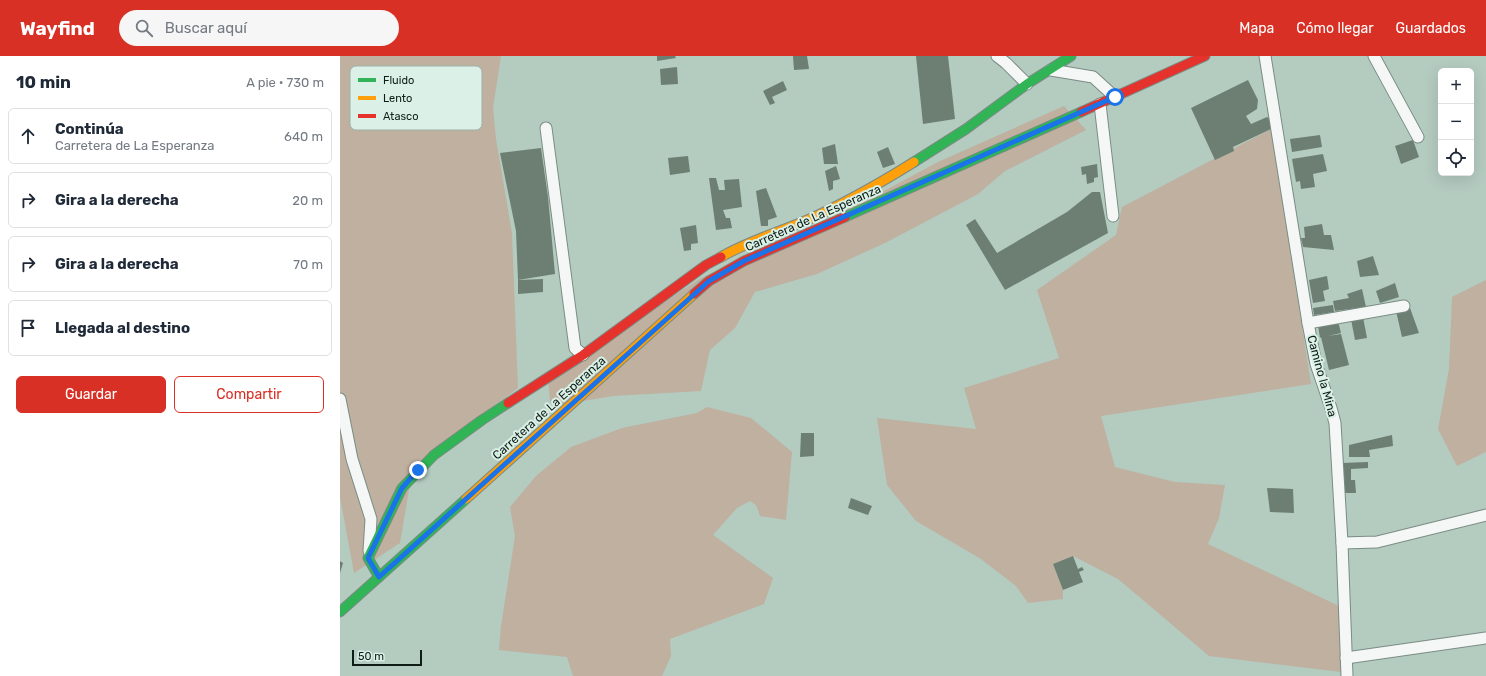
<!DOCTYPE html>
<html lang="es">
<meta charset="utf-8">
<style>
body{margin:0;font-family:Rubik,sans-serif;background:#f6f6f7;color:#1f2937}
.controls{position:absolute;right:12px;top:12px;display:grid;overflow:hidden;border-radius:6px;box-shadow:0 4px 16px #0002}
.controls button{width:36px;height:36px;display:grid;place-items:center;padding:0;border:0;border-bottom:1px solid #e0e1e3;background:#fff;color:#1f2937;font:20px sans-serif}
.scale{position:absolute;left:12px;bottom:10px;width:70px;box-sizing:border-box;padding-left:4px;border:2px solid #0e1e17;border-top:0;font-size:11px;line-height:14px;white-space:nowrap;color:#0e1e17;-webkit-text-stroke:3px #dbf0e6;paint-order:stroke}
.stop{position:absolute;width:12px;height:12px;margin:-9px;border:3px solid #1a73e8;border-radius:50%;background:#fff}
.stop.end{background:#1a73e8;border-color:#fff;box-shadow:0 1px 4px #0008}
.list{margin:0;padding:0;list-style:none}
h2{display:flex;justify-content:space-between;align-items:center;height:52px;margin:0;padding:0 16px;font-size:17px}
h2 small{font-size:13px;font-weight:400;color:#747a83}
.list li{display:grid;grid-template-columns:26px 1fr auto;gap:12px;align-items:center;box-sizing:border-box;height:56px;margin:0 8px 8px;padding:0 8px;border:1px solid #e0e1e3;border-radius:6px}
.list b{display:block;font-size:15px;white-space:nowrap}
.list p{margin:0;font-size:13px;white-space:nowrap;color:#747a83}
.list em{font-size:13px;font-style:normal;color:#747a83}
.actions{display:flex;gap:8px;padding:12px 16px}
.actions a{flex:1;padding:9px 0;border:1px solid #d93025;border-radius:6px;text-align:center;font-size:14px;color:#d93025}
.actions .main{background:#d93025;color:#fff}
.icon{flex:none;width:22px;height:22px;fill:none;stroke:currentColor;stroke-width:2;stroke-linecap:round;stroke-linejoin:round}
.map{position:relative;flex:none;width:1146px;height:620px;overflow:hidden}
header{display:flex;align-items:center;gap:24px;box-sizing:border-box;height:56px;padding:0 20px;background:#d93025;color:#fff}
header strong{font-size:19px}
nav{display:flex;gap:22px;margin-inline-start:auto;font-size:14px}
.search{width:280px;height:36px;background:#f6f6f7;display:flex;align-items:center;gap:10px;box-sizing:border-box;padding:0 14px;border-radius:22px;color:#747a83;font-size:15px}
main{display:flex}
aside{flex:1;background:#fff}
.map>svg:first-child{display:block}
.green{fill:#bfb0a0}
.building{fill:#6c7f72}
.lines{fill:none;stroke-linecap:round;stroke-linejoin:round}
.street-casing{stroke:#7a8c84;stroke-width:13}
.fast-casing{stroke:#7a8c84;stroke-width:11}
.slow-casing{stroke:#7a8c84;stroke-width:11}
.jam-casing{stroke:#7a8c84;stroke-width:11}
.street{stroke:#f4f7f6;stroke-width:11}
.fast{stroke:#30b455;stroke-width:9}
.slow{stroke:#ff9f0a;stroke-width:9}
.jam{stroke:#e5322d;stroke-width:9}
.route{stroke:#1a73e8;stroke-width:5}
.labels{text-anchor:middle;stroke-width:4;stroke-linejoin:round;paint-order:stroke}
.street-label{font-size:12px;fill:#0e1e17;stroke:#dbf0e6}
.key{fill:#dbf0e6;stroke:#9eb1a8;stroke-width:1}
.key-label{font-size:11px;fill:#0e1e17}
</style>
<header>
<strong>Wayfind</strong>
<div class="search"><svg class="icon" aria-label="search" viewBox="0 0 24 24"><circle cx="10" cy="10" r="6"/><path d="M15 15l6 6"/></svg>Buscar aquí</div>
<nav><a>Mapa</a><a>Cómo llegar</a><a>Guardados</a></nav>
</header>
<main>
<aside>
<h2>10 min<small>A pie · 730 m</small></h2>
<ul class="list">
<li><svg class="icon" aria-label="ahead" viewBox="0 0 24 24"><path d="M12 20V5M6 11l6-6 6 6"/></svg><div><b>Continúa</b><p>Carretera de La Esperanza</p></div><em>640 m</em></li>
<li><svg class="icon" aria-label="right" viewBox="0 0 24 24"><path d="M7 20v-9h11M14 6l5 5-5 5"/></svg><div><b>Gira a la derecha</b></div><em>20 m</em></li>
<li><svg class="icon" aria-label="right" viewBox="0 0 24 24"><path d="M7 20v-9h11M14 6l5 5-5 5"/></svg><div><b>Gira a la derecha</b></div><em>70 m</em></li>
<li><svg class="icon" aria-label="arrive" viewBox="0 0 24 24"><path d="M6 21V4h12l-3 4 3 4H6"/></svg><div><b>Llegada al destino</b></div></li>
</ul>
<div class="actions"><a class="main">Guardar</a><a>Compartir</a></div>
</aside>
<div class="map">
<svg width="1146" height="620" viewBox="0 0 1146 620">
<rect width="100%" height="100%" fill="#b4cbc0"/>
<!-- green -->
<g class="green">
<path d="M0,0H161L153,52L156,83L172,177L178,332L73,410L60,487L14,517L0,441Z"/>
<path d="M724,50L746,74L665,115L638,138L545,187L477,218L415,236L395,272L370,294L361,335L273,340L219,349L210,345L208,322L361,222L527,144L598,106Z"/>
<path d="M931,73L971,328L761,360L775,411L835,426L885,429L879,462L868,488L999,550L1001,616L869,600L778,523L733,500L713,508L723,534V543L688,547L676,530L641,503L576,465L547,429L537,362L636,373L624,332L719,302L697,234L776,179L782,151Z"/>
<path d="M1146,224V396L1117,410L1098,373L1109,313L1112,241Z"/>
<path d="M367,351L411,362L452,396L446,464L420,460L416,449L410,445L397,452L373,479L433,522L424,548L330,583L331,600L322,620H233L227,601L159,594L161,570L175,480L170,451L196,420L231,391L282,372L357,357Z"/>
</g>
<!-- building -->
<g class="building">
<path d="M317,0H335L336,2L317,5Z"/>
<path d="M453,0H467L469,13L454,14Z"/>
<path d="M576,0H608L615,63L583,68Z"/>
<path d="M337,11L338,28L321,29L320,13Z"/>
<path d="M908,24L918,44L917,53L906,60L911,68L927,61L930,63L931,73L893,91L894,95L875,104L851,52Z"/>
<path d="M443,25L447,34L432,41L435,47L430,49L423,35Z"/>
<path d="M980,79L982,91L952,96L950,83Z"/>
<path d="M1073,84L1079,101L1061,108L1055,90Z"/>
<path d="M495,88L498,108H484L482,92Z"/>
<path d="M548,91L555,108L543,112L537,96Z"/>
<path d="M201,92L208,141L215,218L178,224L176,175L160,97Z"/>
<path d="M983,98L987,115L973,118L975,131L961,133L960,125L956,126L952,103Z"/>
<path d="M348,100L350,116L330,119L328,102Z"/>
<path d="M757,108L758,121L754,122V126L747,128L746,118L742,119L741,111Z"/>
<path d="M496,110L500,123L493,125V133L489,135L485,115Z"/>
<path d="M369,122H376L379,134H385L384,124L399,123L402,151L383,154L386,162H390L392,172L376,174Z"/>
<path d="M426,132L437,161L428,164V170H421L416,135Z"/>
<path d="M752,136H760L768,177L665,234L626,169L635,163L657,197L727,156Z"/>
<path d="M982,168L984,179H991L994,194L963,191L961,182H965L964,171Z"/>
<path d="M356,169L358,187L351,188V194L344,195L340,172Z"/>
<path d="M1033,200L1039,219L1020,221L1017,205Z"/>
<path d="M987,220L989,233L983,235L985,245L973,247L969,224Z"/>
<path d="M203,223V236L178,238V224Z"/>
<path d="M1055,227L1059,241L1040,247L1036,235Z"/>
<path d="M1022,233L1026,251L995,255L993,245L1009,242L1007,238Z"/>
<path d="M993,249L994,256L974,259L973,252Z"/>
<path d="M1070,252L1079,277L1062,281L1056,255Z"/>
<path d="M1023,261L1027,282L1015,284L1011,263Z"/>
<path d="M998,265L1001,277L988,280L1001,278L1009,309L989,314L981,281L980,282L978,269Z"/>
<path d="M461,377H474V400L460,401Z"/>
<path d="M1052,379L1053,390L1029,394L1030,401H1009V389Z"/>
<path d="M1028,406V412L1011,413V424H1015L1016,437H1003L1001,407Z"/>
<path d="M927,432L953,433L954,457L930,456Z"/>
<path d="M511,442L532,450L528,459L508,452Z"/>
<path d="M733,500L738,513L742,511L744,514L739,516L743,526L723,534L713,508Z"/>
<path d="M0,505L3,507L0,517Z"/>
</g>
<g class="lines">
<!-- street casing -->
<g class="street-casing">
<g id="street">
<path d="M657,0L666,7L687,28"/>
<path d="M925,0L968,267L976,308L991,352L995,367L1002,487L1007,620"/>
<path d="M1034,0L1078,81"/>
<path d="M711,14L753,21L775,41"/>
<path d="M760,48L773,160"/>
<path d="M206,72L235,292L243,299"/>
<path d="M968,267L1064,250"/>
<path d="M0,343L12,403L31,463L29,495"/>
<path d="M1002,487L1037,486L1146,459"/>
<path d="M1006,602L1146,582"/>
</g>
</g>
<!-- fast casing -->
<g class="fast-casing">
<g id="fast">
<path d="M574,106L626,73L687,28L731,0"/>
<path d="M505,161L741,56"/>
<path d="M39,521L28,502L62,432L94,399L142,364L168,347"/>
<path d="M0,556L126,443"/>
</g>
</g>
<!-- slow casing -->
<g class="slow-casing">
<g id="slow">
<path d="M381,201C410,184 443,175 474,161C509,145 542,126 574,106"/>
<path d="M126,443L354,238"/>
</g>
</g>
<!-- jam casing -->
<g class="jam-casing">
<g id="jam">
<path d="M741,56L865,0"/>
<path d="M354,238L369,225L404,205L505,161"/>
<path d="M168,347L243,299L366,209L381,201"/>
</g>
</g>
<!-- street -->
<use href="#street" class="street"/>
<!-- fast -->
<use href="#fast" class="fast"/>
<!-- slow -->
<use href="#slow" class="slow"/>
<!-- jam -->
<use href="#jam" class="jam"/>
</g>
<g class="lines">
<!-- route -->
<path class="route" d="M78,414L62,432L28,502L39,521L369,225L404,205L775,41"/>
</g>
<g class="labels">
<!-- street labels -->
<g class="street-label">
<text transform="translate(473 162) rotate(-24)" y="4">Carretera de La Esperanza</text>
<text transform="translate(982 320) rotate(75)" y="4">Camino la Mina</text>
<text transform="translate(209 352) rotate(-42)" y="4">Carretera de La Esperanza</text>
</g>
</g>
<!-- legend -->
<rect x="10" y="10" width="132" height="64" rx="6" class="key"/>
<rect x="18" y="22" width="18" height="4" fill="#30b455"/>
<rect x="18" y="40" width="18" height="4" fill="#ff9f0a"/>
<rect x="18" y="58" width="18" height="4" fill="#e5322d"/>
<g class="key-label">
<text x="43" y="28">Fluido</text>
<text x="43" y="46">Lento</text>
<text x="43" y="64">Atasco</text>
</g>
</svg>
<div class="controls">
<button>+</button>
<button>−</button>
<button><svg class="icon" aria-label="locate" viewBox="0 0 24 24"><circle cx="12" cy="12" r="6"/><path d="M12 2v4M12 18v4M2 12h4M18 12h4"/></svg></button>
</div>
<div class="scale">50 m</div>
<div class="stop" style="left:775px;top:41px"></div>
<div class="stop end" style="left:78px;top:414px"></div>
</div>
</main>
